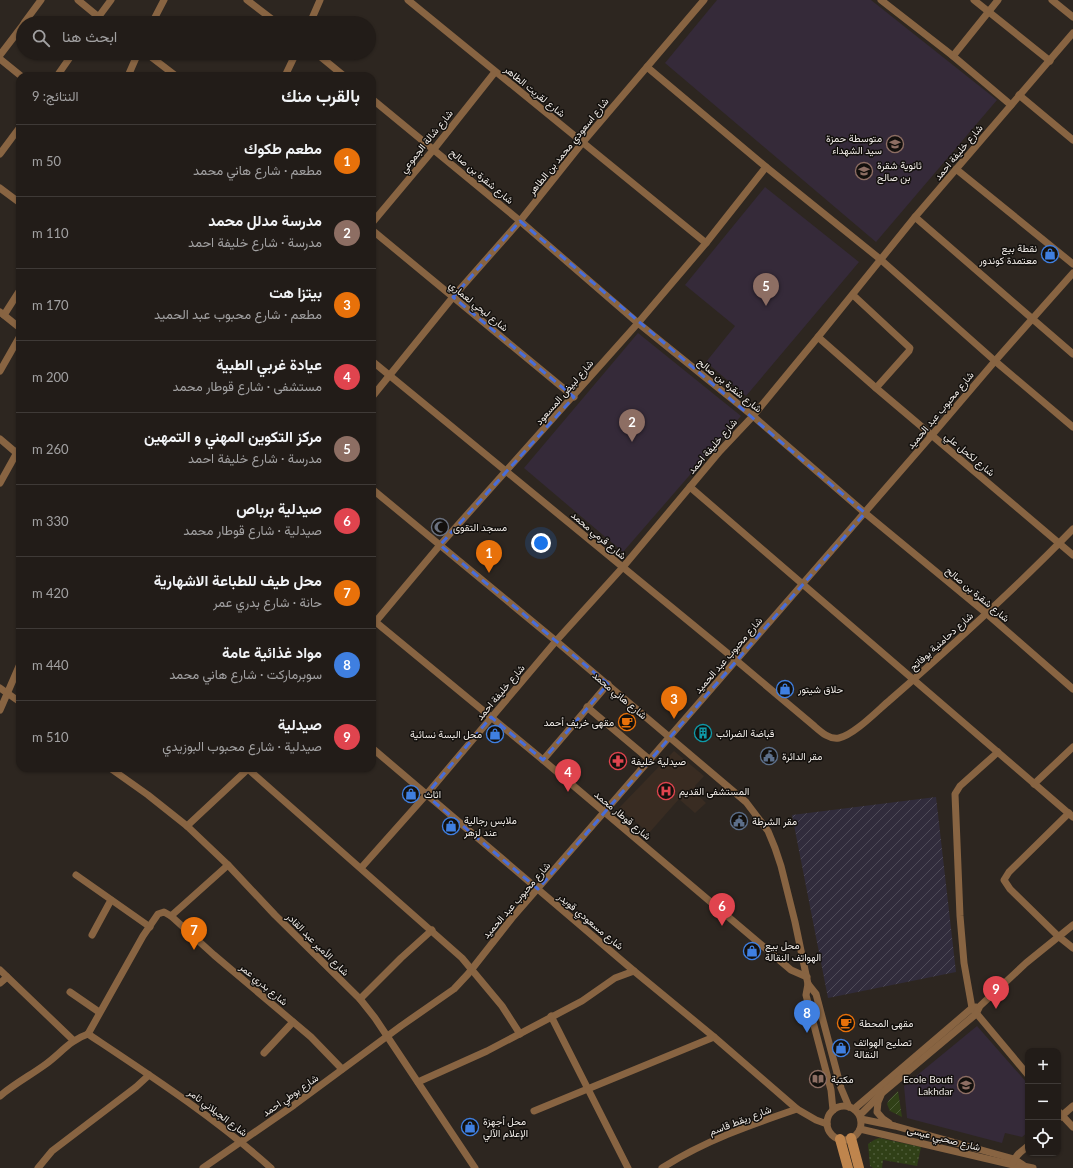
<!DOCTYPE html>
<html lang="ar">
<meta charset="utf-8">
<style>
body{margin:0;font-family:Lato,Vazirmatn,sans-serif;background:#2e2925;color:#f1f3f6;direction:rtl}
.controls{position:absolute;right:12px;bottom:12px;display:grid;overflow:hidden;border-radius:8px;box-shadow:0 1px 3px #0004}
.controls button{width:36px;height:36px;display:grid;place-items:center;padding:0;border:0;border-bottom:1px solid #3f3a37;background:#221c18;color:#f1f3f6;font:20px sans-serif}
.you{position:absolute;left:541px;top:543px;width:14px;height:14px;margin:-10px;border:3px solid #fff;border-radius:50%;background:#1a73e8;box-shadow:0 0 0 6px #1a73e833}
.badge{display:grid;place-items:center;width:26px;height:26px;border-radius:50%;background:#d93025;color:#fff;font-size:13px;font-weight:700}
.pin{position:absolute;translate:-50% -33px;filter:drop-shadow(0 1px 2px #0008)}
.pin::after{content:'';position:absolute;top:21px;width:14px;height:12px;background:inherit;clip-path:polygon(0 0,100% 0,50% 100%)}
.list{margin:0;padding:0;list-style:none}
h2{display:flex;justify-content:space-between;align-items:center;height:52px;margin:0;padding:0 16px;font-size:17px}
h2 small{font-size:13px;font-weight:400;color:#a2a1a2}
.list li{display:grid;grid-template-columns:26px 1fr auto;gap:12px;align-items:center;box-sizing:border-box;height:72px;padding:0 16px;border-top:1px solid #3f3a37}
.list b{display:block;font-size:15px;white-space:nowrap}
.list p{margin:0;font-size:13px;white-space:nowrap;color:#a2a1a2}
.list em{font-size:13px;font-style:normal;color:#a2a1a2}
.icon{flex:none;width:22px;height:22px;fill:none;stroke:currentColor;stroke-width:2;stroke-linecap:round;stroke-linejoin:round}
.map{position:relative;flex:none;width:1073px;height:1168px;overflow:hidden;direction:ltr}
.search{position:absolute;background:#221c18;box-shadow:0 1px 3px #0004;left:16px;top:16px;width:360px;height:44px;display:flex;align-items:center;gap:10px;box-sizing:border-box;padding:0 14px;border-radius:22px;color:#a2a1a2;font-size:15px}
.panel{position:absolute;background:#221c18;box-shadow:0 1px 3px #0004;left:16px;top:72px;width:360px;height:700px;border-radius:12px;direction:rtl}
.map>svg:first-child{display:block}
.built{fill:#392c22}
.industrial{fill:url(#industrial-furrows)}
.education{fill:#352a39}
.grass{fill:url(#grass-dots)}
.garden{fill:url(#garden-furrows)}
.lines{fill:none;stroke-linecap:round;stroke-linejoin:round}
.street{stroke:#886442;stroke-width:7}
.secondary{stroke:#bf854d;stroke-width:10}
.marked{fill:none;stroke:#476ddb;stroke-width:3;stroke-dasharray:8 5;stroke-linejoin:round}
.labels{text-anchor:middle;stroke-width:3;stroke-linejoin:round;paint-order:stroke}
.street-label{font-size:10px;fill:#efeae6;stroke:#13100d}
.poi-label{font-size:10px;fill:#efeae6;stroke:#13100d;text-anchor:start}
</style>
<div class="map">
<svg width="1073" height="1168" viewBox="0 0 1073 1168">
<defs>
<pattern id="industrial-furrows" width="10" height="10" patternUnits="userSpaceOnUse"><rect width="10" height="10" fill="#312c3c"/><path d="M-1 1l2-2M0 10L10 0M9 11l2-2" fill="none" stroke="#4f4b58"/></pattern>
<pattern id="grass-dots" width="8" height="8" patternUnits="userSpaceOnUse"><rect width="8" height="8" fill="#304017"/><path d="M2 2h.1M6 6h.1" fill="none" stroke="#4e5c39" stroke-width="1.8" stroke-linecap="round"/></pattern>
<pattern id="garden-furrows" width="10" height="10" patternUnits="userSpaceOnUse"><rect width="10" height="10" fill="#304017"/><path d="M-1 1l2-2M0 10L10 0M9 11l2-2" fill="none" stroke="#4e5c39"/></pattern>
</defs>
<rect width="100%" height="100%" fill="#2d2620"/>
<!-- built -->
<path class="built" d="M674,751L704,776L695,786L698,789L695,792L706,803L695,813L679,799L649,833L619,808Z"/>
<!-- industrial -->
<path class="industrial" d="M936,797L956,972L828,998L792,815Z"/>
<!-- education -->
<g class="education">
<path d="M717,0H871L997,100L876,242L665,63Z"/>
<path d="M765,187L859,262L746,396L706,362L735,326L685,285Z"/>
<path d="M638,333L741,416L623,552L524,468Z"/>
<path d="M977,1026L1028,1084V1132L1022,1137L1005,1133L1002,1143L907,1118L904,1086Z"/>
</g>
<!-- grass -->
<path class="grass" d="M879,1138L921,1147L917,1166L883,1160L882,1168H873L870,1166L868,1144L874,1140Z"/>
<!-- garden -->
<path class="garden" d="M898,1091L902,1117L890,1111L887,1104L889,1100Z"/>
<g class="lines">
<!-- street -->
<g class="street">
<path d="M78,0L106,23"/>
<path d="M247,0L277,23"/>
<path d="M408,0L706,243"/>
<path d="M881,0L953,56L1011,105"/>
<path d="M974,0L1050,61"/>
<path d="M1052,0L1073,17"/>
<path d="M24,23L41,0"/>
<path d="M94,23L111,0"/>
<path d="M152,23L164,0"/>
<path d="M310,23L320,0"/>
<path d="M146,53L176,76"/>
<path d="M316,53L344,76"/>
<path d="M0,55L23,25"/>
<path d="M953,56L998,0"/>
<path d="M0,59L21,76"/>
<path d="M647,67L766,167L880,259L995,361L1073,427"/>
<path d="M57,76L73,53"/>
<path d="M128,76L138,53"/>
<path d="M285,76L296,53"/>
<path d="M1019,95L1073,140"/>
<path d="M372,99L520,221L638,323L753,416L865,513L986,613L1073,689"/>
<path d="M0,154L20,127"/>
<path d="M956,169L1073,264"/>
<path d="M0,188L20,203"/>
<path d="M915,217L1073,354"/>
<path d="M372,223L434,149L495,72"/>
<path d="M372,230L574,397"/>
<path d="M853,295L910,348L909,351L876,388"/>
<path d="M0,312L20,328"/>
<path d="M4,315L20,290"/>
<path d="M818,337L876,388L1073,555"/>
<path d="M372,361L737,661L813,725C820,731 829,740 839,738C854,735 878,710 890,700C953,645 1015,589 1073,529"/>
<path d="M0,371L20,336"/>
<path d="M372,397L453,297L520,221L583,142L704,0"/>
<path d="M0,439L20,456"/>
<path d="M0,483L20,447"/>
<path d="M690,487L1073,817"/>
<path d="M372,489L556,641L746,802L768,831L775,848L781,866L795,922L808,984L816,994L841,1088L849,1107"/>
<path d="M372,619L543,760L791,970L807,977"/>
<path d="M372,626L440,545L638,323L706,243L766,167"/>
<path d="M0,688L20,702"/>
<path d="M587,707L650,760"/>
<path d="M0,710L20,664"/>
<path d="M372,748L634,971L714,1037L797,1109L816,1120L827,1124"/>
<path d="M998,752L960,786L955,794L960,916L964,963L972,1008L1028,1075"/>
<path d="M543,760L608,684"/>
<path d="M110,768L148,795L187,826L228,865L275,915L360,999L375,1018L475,1168"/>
<path d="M248,769L462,958L502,1006L520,1034"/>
<path d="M1034,784L1073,747"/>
<path d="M1069,813L1009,872L1004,880L1010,889L1058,936L1073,948"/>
<path d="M187,826L249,768"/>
<path d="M361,868L426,795L556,641L623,567L720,451L753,416L818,337L915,217L1073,33"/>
<path d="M76,875L150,927"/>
<path d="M171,916L214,955L311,1037L342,1069"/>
<path d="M92,935L111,900"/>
<path d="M0,970L73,1040"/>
<path d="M0,983L7,977"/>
<path d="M808,984L806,995L831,1090L833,1110"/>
<path d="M70,992L99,1012"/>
<path d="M360,999L401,958L432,930"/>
<path d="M551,1016L628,1168"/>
<path d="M88,1034L143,936L158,914L164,912L171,916L228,865"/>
<path d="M88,1034C151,1076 214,1117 271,1168"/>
<path d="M264,1053L293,1022"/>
<path d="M418,1082L487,1051L582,1001L615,978L634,971"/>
<path d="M881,1095L878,1102L877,1112L883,1119L889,1123"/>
<path d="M0,1096C14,1084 31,1075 46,1064C60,1054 70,1040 88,1034"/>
<circle cx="844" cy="1123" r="17"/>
<path d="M854,1109L972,1008L976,1007"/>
<path d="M534,1111L714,1037"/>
<path d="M1058,1111L1073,1127"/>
<path d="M860,1115L882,1093L976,1014L980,1006L1026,963L1073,925"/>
<path d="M861,1119L895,1126L1014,1159L1023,1165"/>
<path d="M1058,1119L1073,1106"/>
<path d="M860,1129L1013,1165L1023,1166L1033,1168"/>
<path d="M1013,1163C1015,1155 1022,1151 1028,1146"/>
<path d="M38,1168L52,1151L136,1087L149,1075"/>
<path d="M203,1168L294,1105L401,1026L454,989L468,974L512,918L932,435L995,361L1073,273"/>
<path d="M662,1168C704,1141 750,1125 797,1109"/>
</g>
<!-- secondary -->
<g class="secondary">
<path d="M851,1138L859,1168"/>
<path d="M840,1139L848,1168"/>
</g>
</g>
<!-- marked area -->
<path class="marked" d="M520,221L865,513L538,889L426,795L491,717L543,760L608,684L440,545L574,397L453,297Z"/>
<!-- icons -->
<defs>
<g id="school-ring" transform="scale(0.9)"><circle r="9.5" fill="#13100d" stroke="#8d6e63" stroke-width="1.5"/><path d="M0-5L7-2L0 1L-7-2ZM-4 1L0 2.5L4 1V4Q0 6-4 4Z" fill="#8d6e63"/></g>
<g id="shop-ring" transform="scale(0.9)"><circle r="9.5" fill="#13100d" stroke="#3f7fe0" stroke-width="1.5"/><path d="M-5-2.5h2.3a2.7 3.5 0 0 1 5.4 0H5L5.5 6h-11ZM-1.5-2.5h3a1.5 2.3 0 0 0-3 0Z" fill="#3f7fe0"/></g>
<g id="mosque-ring" transform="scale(0.9)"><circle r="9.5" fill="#13100d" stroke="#6b7280" stroke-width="1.5"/><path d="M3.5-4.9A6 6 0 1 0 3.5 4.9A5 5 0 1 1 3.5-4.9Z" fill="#6b7280"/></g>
<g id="cafe-ring" transform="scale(0.9)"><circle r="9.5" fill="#13100d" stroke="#e8710a" stroke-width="1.5"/><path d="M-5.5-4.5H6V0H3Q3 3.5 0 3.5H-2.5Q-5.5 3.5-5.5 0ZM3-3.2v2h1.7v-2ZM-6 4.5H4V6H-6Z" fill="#e8710a"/></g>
<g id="building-ring" transform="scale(0.9)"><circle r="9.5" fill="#13100d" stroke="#0f9aa8" stroke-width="1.5"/><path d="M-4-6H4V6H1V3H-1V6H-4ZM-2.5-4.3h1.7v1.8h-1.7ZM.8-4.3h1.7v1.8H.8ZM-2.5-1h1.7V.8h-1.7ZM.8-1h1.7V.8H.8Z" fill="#0f9aa8"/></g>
<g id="civic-ring" transform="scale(0.9)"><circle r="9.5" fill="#13100d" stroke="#5c6f8a" stroke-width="1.5"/><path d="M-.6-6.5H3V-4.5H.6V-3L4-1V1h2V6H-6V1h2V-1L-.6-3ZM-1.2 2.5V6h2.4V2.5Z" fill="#5c6f8a"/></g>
<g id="pharmacy-ring" transform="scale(0.9)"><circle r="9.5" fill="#13100d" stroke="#e0444e" stroke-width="1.5"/><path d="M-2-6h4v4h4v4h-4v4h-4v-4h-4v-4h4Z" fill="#e0444e"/></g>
<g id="hospital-ring" transform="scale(0.9)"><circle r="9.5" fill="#13100d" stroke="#e0444e" stroke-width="1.5"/><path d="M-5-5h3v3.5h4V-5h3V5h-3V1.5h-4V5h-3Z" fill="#e0444e"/></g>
<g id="library-ring" transform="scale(0.9)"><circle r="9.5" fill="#13100d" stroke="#8d6e63" stroke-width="1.5"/><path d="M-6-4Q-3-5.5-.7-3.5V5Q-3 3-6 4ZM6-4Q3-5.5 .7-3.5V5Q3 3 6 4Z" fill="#8d6e63"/></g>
</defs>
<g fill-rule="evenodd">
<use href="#school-ring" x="895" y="144"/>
<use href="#school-ring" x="864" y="171"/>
<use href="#shop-ring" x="1050" y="254"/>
<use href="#mosque-ring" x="440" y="527"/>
<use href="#shop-ring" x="785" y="689"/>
<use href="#cafe-ring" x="627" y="722"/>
<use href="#building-ring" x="703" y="733"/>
<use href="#shop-ring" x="495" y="734"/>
<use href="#civic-ring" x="769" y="756"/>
<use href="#pharmacy-ring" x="618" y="761"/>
<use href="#hospital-ring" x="666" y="791"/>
<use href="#shop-ring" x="411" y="794"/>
<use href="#civic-ring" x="739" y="821"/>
<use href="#shop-ring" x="451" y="826"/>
<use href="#shop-ring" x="752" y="951"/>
<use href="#cafe-ring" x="846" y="1023"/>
<use href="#shop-ring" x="841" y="1048"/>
<use href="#library-ring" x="818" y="1079"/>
<use href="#school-ring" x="966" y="1085"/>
<use href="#shop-ring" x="470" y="1127"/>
</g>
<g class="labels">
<!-- street labels -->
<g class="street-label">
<text transform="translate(535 91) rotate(39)" y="4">شارع لقريت الطاهر</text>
<text transform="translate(426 141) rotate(-51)" y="4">شارع شالة الجموعي</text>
<text transform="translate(568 146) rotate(-51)" y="4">شارع اسعودي محمد بن الطاهر</text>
<text transform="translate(958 152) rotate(-50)" y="4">شارع خليفة احمد</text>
<text transform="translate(482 176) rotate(40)" y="4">شارع شقرة بن صالح</text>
<text transform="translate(479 306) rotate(39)" y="4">شارع ليحي لعماري</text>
<text transform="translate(730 385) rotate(39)" y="4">شارع شقرة بن صالح</text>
<text transform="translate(564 392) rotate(-49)" y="4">شارع لبيض المسعود</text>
<text transform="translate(940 410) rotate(-50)" y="4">شارع محبوب عبد الحميد</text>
<text transform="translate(712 446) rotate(-49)" y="4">شارع خليفة احمد</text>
<text transform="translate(970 454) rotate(40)" y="4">شارع لكحل علي</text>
<text transform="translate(599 535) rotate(40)" y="4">شارع قرمي محمد</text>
<text transform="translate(978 594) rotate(40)" y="4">شارع شقرة بن صالح</text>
<text transform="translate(941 641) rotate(-42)" y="4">شارع دحامنية بوفاتح</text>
<text transform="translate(728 655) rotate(-49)" y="4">شارع محبوب عبد الحميد</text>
<text transform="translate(500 692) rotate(-50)" y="4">شارع خليفة احمد</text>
<text transform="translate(620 695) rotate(40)" y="4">شارع هاني محمد</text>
<text transform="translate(623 815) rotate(40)" y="4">شارع قوطار محمد</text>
<text transform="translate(516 900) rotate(-49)" y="4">شارع محبوب عبد الحميد</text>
<text transform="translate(591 921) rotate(40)" y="4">شارع مسعودي قويدر</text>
<text transform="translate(318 944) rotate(45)" y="4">شارع الأمير عبد القادر</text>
<text transform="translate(264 984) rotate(40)" y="4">شارع بدري عمر</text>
<text transform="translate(290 1095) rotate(-35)" y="4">شارع بوطي احمد</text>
<text transform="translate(218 1112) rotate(37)" y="4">شارع الجيلاني ثامر</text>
<text transform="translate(740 1120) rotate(-21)" y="4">شارع ريقط قاسم</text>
<text transform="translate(944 1138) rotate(14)" y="4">شارع صحبي عيسى</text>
</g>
<!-- poi labels -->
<g class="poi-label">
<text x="882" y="142" text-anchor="end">متوسطة حمزة<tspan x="882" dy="12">سيد الشهداء</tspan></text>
<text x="877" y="169">ثانوية شقرة<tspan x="877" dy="12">بن صالح</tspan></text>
<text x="1037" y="252" text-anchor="end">نقطة بيع<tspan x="1037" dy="12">معتمدة كوندور</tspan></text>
<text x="453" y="531">مسجد التقوى</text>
<text x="798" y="693">حلاق شيتور</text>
<text x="614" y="726" text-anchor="end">مقهى خريف أحمد</text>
<text x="716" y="737">قباضة الضرائب</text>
<text x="482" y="738" text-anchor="end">محل البسة نسائية</text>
<text x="782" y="760">مقر الدائرة</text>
<text x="631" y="765">صيدلية خليفة</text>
<text x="679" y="795">المستشفى القديم</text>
<text x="424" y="798">اثاث</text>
<text x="464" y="824">ملابس رجالية<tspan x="464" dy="12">عند لزهر</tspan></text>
<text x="752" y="825">مقر الشرطة</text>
<text x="765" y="949">محل بيع<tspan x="765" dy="12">الهواتف النقالة</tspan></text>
<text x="859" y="1027">مقهى المحطة</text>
<text x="854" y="1046">تصليح الهواتف<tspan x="854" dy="12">النقالة</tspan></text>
<text x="831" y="1083">مكتبة</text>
<text x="953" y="1083" text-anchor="end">Ecole Bouti<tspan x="953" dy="12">Lakhdar</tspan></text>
<text x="483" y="1125">محل أجهزة<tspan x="483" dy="12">الإعلام الآلي</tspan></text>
</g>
</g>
</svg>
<div class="controls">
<button>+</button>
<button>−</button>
<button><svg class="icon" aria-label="locate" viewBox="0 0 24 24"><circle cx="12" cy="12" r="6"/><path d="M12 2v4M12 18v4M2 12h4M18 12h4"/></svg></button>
</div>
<div class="you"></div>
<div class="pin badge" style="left:489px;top:573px;background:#e8710a">1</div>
<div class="pin badge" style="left:632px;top:442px;background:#8d6e63">2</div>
<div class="pin badge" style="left:674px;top:719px;background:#e8710a">3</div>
<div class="pin badge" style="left:568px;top:792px;background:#e0444e">4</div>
<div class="pin badge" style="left:766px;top:306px;background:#8d6e63">5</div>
<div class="pin badge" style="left:722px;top:926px;background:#e0444e">6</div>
<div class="pin badge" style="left:194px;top:950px;background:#e8710a">7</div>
<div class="pin badge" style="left:807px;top:1033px;background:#3f7fe0">8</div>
<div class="pin badge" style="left:996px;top:1009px;background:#e0444e">9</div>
<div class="search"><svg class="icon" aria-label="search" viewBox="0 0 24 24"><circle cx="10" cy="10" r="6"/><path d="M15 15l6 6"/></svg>ابحث هنا</div>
<section class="panel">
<h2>بالقرب منك<small>النتائج: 9</small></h2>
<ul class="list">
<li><span class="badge" style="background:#e8710a">1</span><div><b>مطعم طكوك</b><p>مطعم · شارع هاني محمد</p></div><em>50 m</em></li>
<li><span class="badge" style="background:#8d6e63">2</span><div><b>مدرسة مدلل محمد</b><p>مدرسة · شارع خليفة احمد</p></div><em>110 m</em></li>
<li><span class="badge" style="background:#e8710a">3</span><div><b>بيتزا هت</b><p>مطعم · شارع محبوب عبد الحميد</p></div><em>170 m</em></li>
<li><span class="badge" style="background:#e0444e">4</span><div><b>عيادة غربي الطبية</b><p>مستشفى · شارع قوطار محمد</p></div><em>200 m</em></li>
<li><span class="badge" style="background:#8d6e63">5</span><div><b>مركز التكوين المهني و التمهين</b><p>مدرسة · شارع خليفة احمد</p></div><em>260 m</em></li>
<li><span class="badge" style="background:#e0444e">6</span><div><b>صيدلية برباص</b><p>صيدلية · شارع قوطار محمد</p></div><em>330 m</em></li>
<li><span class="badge" style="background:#e8710a">7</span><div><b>محل طيف للطباعة الاشهارية</b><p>حانة · شارع بدري عمر</p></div><em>420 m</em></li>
<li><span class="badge" style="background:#3f7fe0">8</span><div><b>مواد غذائية عامة</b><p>سوبرماركت · شارع هاني محمد</p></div><em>440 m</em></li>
<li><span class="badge" style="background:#e0444e">9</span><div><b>صيدلية</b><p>صيدلية · شارع محبوب البوزيدي</p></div><em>510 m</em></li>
</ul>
</section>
</div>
